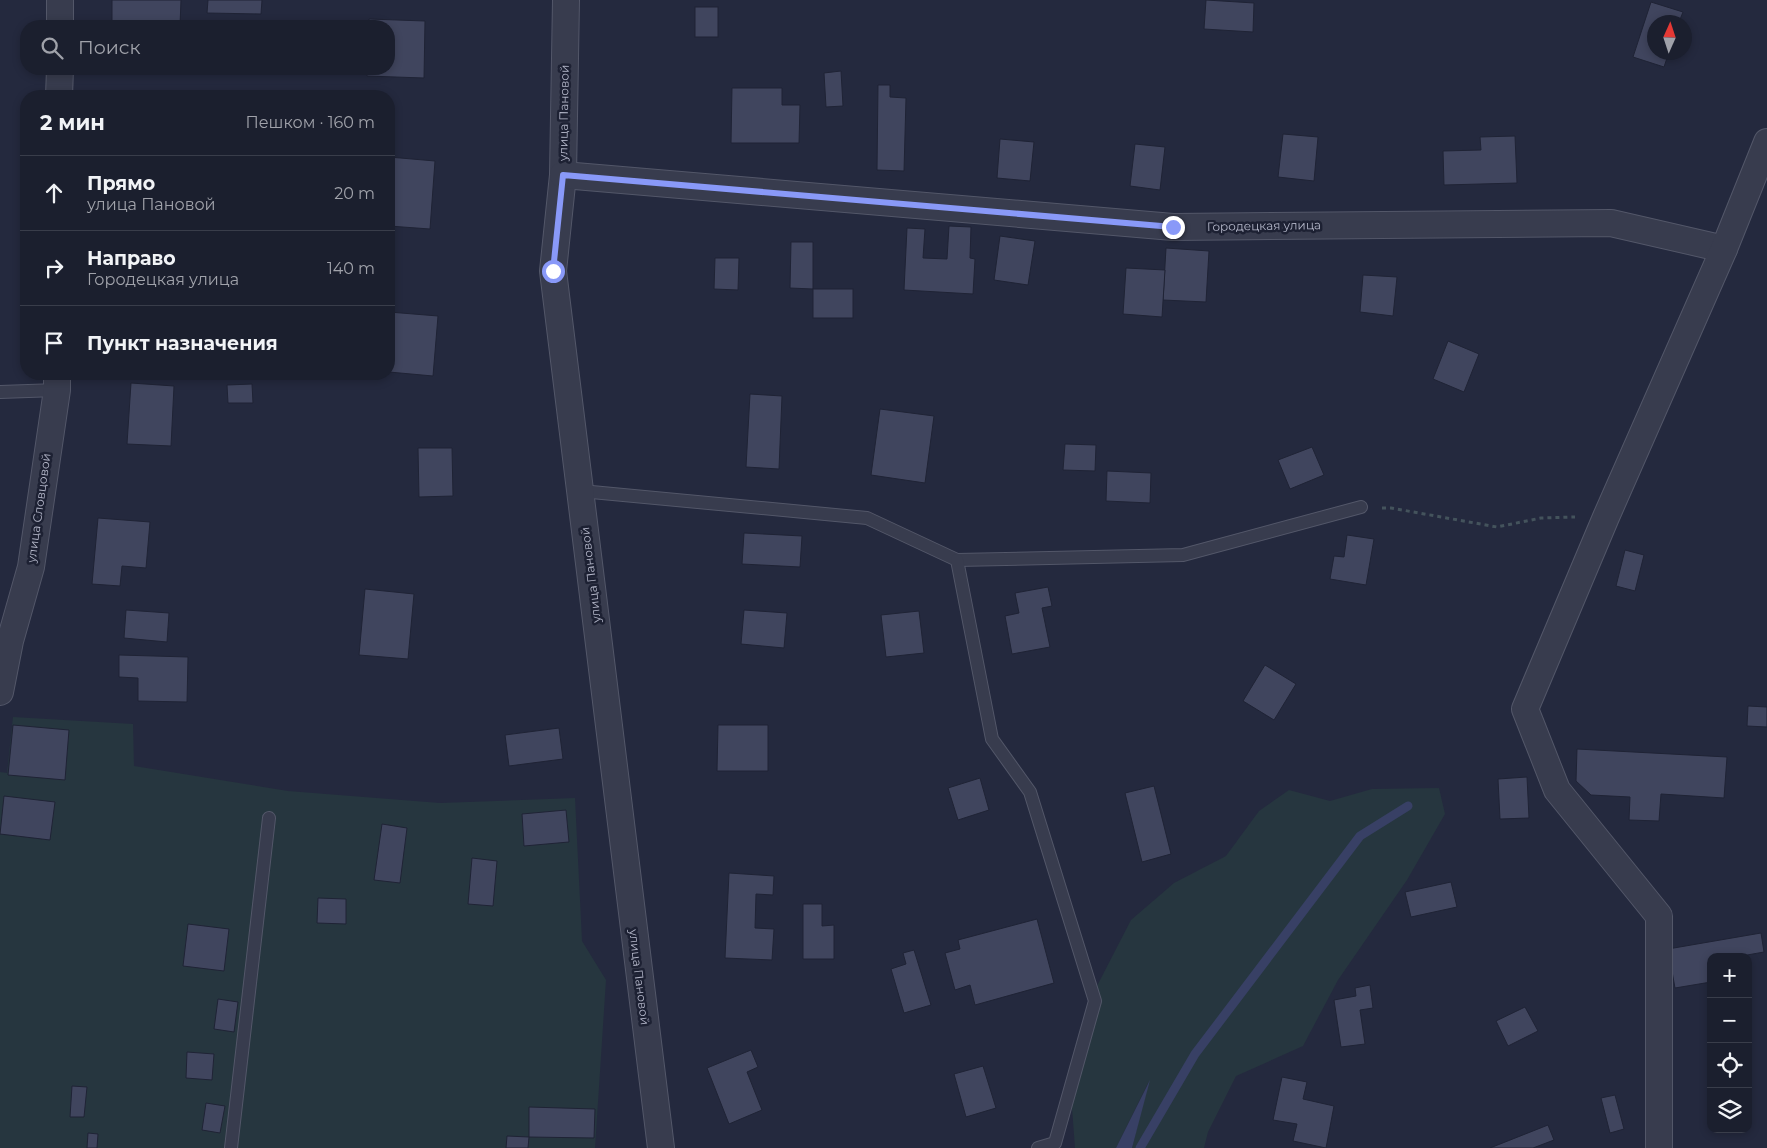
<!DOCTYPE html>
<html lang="ru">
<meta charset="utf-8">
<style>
body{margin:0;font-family:Montserrat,sans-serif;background:#282c3a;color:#f1f3f6}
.controls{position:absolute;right:15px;bottom:15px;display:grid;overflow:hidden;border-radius:10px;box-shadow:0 2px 8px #0003}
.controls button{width:45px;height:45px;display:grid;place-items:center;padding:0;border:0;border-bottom:1px solid #393d4a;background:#1b1f2e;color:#f1f3f6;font:25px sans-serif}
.compass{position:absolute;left:1647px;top:15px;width:45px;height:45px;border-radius:50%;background:#1b1f2e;box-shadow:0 2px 8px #0003;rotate:3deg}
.stop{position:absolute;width:15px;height:15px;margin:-11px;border:4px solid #8999f8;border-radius:50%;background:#fff}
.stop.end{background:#8999f8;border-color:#fff;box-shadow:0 1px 5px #0008}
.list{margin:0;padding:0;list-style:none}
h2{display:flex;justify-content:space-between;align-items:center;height:65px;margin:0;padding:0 20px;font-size:21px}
h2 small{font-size:16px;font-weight:400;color:#a0a2aa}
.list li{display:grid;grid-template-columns:32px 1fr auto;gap:15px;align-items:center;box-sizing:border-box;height:75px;padding:0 20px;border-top:1px solid #393d4a}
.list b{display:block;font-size:19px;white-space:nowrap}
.list p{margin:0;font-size:16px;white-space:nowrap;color:#a0a2aa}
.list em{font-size:16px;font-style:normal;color:#a0a2aa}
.icon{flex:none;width:28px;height:28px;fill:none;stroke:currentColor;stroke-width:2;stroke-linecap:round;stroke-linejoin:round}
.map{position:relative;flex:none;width:1767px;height:1148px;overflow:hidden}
.search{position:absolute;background:#1b1f2e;box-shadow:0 2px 8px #0003;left:20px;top:20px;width:375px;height:55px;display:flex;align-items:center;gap:12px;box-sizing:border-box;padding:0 18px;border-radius:20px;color:#a0a2aa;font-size:19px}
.panel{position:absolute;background:#1b1f2e;box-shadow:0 2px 8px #0003;left:20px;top:90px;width:375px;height:290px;border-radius:20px}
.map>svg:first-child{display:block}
.green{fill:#26363f}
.water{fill:#384065}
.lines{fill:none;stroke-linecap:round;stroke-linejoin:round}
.stream{stroke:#384065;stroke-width:9}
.building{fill:#40455e;stroke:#1f2335}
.service-casing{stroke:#535769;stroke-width:14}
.minor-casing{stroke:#535769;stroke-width:28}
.path{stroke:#44535c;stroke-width:3;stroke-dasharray:4 4;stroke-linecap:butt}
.service{stroke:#383c4e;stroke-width:12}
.minor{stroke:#383c4e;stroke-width:26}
.route{stroke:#8999f8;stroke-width:6}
.labels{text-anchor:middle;stroke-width:5;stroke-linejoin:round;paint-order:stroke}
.street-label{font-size:12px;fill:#b4b7c9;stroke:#1d2133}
</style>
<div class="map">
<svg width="1767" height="1148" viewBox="0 0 1767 1148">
<rect width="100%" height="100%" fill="#24293e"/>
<!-- green -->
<g class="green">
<path d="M13,717L133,724L134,766L288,791L440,803L575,798L582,941L606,980L595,1148H0V772L7,773Z"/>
<path d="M1439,788L1445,814L1407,880L1338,980L1303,1046L1236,1076L1208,1132L1204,1148H1132L1148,1083L1116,1148H1075L1070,1081L1098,984L1131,920L1174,883L1226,856L1259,811L1289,790L1330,801L1372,789Z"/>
</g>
<!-- water -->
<path class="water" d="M1150,1080L1132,1148H1116Z"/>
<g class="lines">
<!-- stream -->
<path class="stream" d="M1140,1148L1195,1054L1360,836L1408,806"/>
</g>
<!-- building -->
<g class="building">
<path d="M112,0H181L180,26L112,24Z"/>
<path d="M208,0H262L261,14L207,13Z"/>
<path d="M1206,0L1254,3L1253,32L1204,29Z"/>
<path d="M1651,2L1683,12L1679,22H1654V52H1669L1664,67L1633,57Z"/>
<rect x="695" y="7" width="23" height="30"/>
<path d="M369,19L425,21L424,78L367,76V69H389V26H369Z"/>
<path d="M841,71L843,106L826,107L824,73Z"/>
<path d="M878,85H890V97L906,98L904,171L877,170Z"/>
<path d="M732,88H782V105H800L799,143H731Z"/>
<path d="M1283,134L1318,137L1314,181L1278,177Z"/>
<path d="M1515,136L1517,183L1444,185L1443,151L1481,150L1480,137Z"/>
<path d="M1000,139L1034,142L1030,181L997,178Z"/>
<path d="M1135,144L1165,147L1160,190L1130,186Z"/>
<path d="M389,157L435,161L430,229L389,226Z"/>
<path d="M949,226L971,227L970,258L975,259L973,294L904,290L907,228L925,229L923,258L947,259Z"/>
<path d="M1000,236L1035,241L1028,285L994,280Z"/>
<path d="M791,242H813V289L790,288Z"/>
<path d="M1166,248L1209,251L1206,302L1163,300Z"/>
<path d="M715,258H739L738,290L714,289Z"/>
<path d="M1126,268L1165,270L1162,317L1123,314Z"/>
<path d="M1363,275L1397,277L1393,316L1360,312Z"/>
<rect x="813" y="289" width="40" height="29"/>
<path d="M389,312L438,316L433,376L389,372Z"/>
<path d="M1448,341L1479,354L1464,392L1433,379Z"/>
<path d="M131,383L174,386L171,446L127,444Z"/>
<path d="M252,384L253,403H228L227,385Z"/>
<path d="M750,394L782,396L779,469L746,467Z"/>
<path d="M880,409L934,416L925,483L871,475Z"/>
<path d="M1065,444L1096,445L1095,471L1063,470Z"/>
<path d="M1312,447L1324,475L1290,489L1278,460Z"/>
<path d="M418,448H452L453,496L419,497Z"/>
<path d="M1107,471L1151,473L1150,503L1106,501Z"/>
<path d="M98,518L150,522L146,568L122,566L120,586L92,584Z"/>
<path d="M744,533L802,536L800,567L742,564Z"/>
<path d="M1347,535L1374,539L1366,585L1330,579L1334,556L1344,557Z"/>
<path d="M1625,550L1644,555L1635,591L1616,586Z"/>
<path d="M1048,587L1052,606L1042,608L1050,647L1012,654L1005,616L1019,613L1015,593Z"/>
<path d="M365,589L414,594L408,659L359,655Z"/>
<path d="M126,610L169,613L167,642L124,638Z"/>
<path d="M744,610L787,613L784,648L741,644Z"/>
<path d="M919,611L924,653L886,657L881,615Z"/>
<path d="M119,655L188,657L187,702L138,701V678L119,677Z"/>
<path d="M1265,665L1296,684L1274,720L1243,701Z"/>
<path d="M1748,706L1767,707V727L1747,726Z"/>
<path d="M13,725L69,730L65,780L8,775Z"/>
<path d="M718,725H768V771H717Z"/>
<path d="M559,728L563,759L509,766L505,735Z"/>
<path d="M1577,749L1727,757L1724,798L1661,794L1659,821L1629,820L1630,797L1591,795L1576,781Z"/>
<path d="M1527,777L1529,818L1500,819L1498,779Z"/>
<path d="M980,778L989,810L958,820L948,788Z"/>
<path d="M1154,786L1171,854L1142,862L1125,793Z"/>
<path d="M4,796L55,802L50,840L0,834Z"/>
<path d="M566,810L569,842L524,846L522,814Z"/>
<path d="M382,824L407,828L400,883L374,880Z"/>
<path d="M472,858L497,861L493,906L468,904Z"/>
<path d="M729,873L774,876L773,895L756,894L755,928L774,929L772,960L725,958Z"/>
<path d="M1451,882L1457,907L1411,917L1405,892Z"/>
<path d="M318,898L346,899V924L317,923Z"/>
<path d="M803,904H822V926L834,925V959H803Z"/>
<path d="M1037,919L1054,983L975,1005L970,985L955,990L945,953L960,949L958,940Z"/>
<path d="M188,924L229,929L224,971L183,966Z"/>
<path d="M1761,933L1764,952L1736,957H1711V982L1675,988L1668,949Z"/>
<path d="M914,950L931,1005L904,1013L891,969L906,964L903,953Z"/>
<path d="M1370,985L1373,1008L1360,1010L1365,1044L1341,1047L1334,1000L1356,996L1355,988Z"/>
<path d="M218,999L238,1002L234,1032L214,1029Z"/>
<path d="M1525,1007L1538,1031L1508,1046L1496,1021Z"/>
<path d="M751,1050L758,1067L747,1072L762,1110L729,1124L707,1068Z"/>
<path d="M187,1052L214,1054L212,1080L186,1078Z"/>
<path d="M983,1066L996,1108L966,1117L954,1074Z"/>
<path d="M1282,1077L1307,1082L1303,1099L1334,1106L1326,1148L1293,1141L1297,1124L1273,1120Z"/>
<path d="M72,1086L87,1087L84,1117H70Z"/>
<path d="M1615,1095L1624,1129L1610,1133L1601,1098Z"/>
<path d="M206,1103L225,1106L220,1133L202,1130Z"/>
<path d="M529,1107L595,1109L594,1138L529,1137Z"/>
<path d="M1548,1125L1554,1140L1533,1148H1490Z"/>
<path d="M88,1133L98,1134L97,1148H87Z"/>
<path d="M507,1136L529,1137L528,1148H506Z"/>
</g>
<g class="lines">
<!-- service casing -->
<g class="service-casing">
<g id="service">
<path d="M0,392L57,390"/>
<path d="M581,491L867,518L957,560L1183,555L1361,507"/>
<path d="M957,560L992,739L1030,792L1095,1001L1055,1143L1038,1148"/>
<path d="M231,1148L269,818"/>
</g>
</g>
<!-- minor casing -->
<g class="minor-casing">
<g id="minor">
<path d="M566,0L563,175L553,271L661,1148"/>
<path d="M60,26V0"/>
<path d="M59,96L60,69"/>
<path d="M563,175L1173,227L1611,223L1724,249"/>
<path d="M0,692L10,641L31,567L57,390V374"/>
<path d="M1659,1148V916L1557,790L1525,709L1606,517L1724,249L1767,142"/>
</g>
</g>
<!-- path -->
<path class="path" d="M1382,508H1391L1497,527L1541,518L1575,517"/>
<!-- service -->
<use href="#service" class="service"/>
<!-- minor -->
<use href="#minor" class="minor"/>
</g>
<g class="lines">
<!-- route -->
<path class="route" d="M553,271L563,175L1173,227"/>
</g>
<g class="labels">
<!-- street labels -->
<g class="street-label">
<text transform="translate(564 113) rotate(-89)" y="4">улица Пановой</text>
<text transform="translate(1264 226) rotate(-1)" y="4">Городецкая улица</text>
<text transform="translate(39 508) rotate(-82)" y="4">улица Словцовой</text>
<text transform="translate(591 575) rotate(-97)" y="4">улица Пановой</text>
<text transform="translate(639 977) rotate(83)" y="4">улица Пановой</text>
</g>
</g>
</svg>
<div class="controls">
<button>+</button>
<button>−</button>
<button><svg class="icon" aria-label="locate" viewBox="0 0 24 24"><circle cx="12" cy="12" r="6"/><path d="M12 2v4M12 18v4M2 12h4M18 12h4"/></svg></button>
<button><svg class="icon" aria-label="layers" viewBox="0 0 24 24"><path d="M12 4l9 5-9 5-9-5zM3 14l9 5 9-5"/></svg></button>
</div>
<svg class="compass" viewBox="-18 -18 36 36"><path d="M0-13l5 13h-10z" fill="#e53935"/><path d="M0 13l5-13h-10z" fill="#a0a2aa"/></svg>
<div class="stop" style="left:553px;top:271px"></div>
<div class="stop end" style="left:1173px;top:227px"></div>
<div class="search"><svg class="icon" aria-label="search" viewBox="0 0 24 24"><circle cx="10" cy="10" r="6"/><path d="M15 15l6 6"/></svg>Поиск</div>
<section class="panel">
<h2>2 мин<small>Пешком · 160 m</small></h2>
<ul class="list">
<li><svg class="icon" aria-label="ahead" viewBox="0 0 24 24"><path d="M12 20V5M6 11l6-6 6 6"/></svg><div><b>Прямо</b><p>улица Пановой</p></div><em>20 m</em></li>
<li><svg class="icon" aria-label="right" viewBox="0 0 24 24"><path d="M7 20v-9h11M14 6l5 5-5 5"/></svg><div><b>Направо</b><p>Городецкая улица</p></div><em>140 m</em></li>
<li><svg class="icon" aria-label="arrive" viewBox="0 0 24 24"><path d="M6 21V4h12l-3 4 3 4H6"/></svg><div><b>Пункт назначения</b></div></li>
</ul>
</section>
</div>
